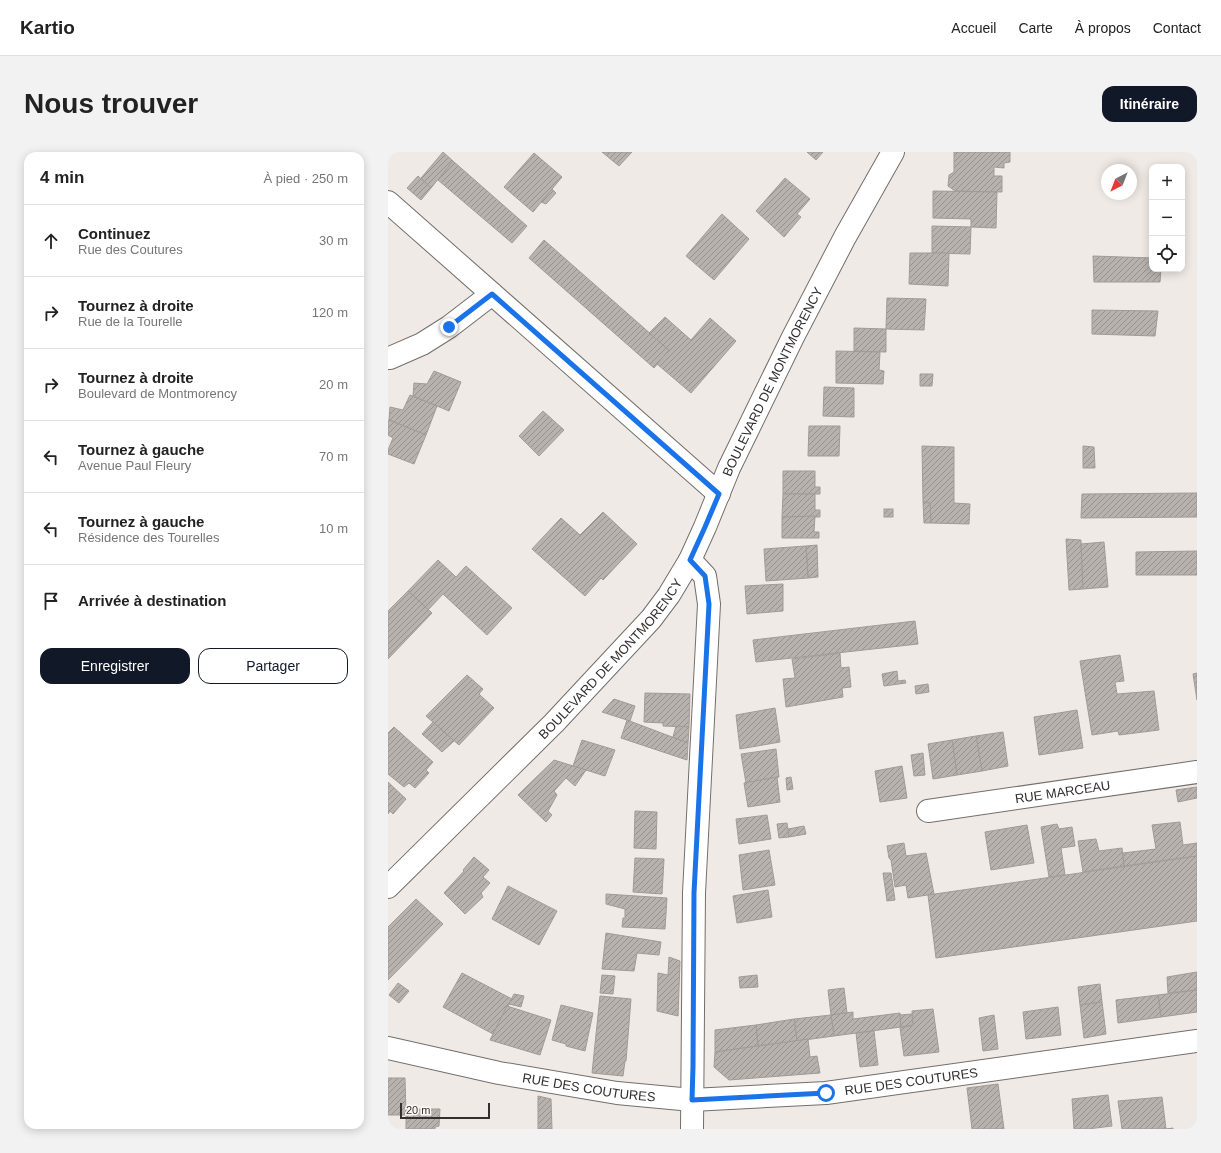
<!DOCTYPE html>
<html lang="fr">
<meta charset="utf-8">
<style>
body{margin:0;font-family:Arial,sans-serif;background:#f2f2f2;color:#222}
.controls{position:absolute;right:12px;top:12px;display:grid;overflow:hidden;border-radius:8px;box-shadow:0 2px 10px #0003}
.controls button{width:36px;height:36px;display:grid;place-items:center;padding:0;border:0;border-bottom:1px solid #e0e0e0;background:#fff;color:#222;font:20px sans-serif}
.compass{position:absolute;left:713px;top:12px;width:36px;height:36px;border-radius:50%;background:#fff;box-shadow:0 2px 10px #0003;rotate:222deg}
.scale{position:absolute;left:12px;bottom:10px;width:90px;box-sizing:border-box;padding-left:4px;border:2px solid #322f2e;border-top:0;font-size:11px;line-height:14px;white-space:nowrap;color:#322f2e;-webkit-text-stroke:3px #fdf7f3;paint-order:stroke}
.stop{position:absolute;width:12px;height:12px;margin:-9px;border:3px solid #1a73e8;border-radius:50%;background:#fff}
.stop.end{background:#1a73e8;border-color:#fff;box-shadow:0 1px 4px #0008}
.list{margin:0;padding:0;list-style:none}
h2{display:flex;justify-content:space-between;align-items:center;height:52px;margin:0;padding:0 16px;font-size:17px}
h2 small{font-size:13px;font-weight:400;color:#767676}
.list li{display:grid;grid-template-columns:26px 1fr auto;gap:12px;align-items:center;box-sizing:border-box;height:72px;padding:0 16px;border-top:1px solid #e0e0e0}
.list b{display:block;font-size:15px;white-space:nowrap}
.list p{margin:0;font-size:13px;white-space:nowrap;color:#767676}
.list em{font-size:13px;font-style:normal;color:#767676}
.actions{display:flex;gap:8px;padding:12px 16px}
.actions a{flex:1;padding:9px 0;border:1px solid #111827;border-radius:12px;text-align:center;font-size:14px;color:#111827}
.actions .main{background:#111827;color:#fff}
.icon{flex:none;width:22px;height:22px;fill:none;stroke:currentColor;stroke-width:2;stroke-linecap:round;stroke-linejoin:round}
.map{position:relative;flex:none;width:809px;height:977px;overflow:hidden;border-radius:12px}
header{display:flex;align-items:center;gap:24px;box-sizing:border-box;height:56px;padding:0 20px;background:#fff;border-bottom:1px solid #e0e0e0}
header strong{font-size:19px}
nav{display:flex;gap:22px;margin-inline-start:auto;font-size:14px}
.intro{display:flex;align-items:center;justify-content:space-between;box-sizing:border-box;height:96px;padding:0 24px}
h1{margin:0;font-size:28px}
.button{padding:10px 18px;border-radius:12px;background:#111827;color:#fff;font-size:14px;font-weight:700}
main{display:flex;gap:24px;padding:0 24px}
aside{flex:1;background:#fff;border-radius:12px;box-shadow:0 2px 10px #0003}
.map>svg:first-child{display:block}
.building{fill:url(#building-hatch);stroke:#a19b98}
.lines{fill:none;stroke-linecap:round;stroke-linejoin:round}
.minor-casing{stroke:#746e6b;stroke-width:24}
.minor{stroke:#fff;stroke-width:22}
.route{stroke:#1a73e8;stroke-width:5}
.labels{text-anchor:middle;stroke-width:3;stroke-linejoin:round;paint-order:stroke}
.street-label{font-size:13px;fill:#322f2e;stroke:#fdf7f3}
</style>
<header>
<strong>Kartio</strong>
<nav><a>Accueil</a><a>Carte</a><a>À propos</a><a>Contact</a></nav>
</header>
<div class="intro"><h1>Nous trouver</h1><a class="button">Itinéraire</a></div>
<main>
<aside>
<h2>4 min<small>À pied · 250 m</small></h2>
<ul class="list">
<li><svg class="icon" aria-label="ahead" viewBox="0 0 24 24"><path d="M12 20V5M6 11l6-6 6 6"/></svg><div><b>Continuez</b><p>Rue des Coutures</p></div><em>30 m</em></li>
<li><svg class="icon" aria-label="right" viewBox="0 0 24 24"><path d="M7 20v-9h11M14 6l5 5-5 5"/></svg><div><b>Tournez à droite</b><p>Rue de la Tourelle</p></div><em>120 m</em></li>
<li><svg class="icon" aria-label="right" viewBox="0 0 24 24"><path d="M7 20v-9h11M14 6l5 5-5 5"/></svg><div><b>Tournez à droite</b><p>Boulevard de Montmorency</p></div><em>20 m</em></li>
<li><svg class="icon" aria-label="left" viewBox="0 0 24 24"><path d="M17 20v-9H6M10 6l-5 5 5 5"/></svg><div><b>Tournez à gauche</b><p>Avenue Paul Fleury</p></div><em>70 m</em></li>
<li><svg class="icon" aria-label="left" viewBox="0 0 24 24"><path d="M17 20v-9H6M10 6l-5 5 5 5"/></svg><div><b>Tournez à gauche</b><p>Résidence des Tourelles</p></div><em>10 m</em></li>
<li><svg class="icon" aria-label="arrive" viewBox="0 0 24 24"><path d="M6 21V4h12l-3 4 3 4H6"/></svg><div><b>Arrivée à destination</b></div></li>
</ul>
<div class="actions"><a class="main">Enregistrer</a><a>Partager</a></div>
</aside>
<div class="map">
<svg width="809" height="977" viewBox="0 0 809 977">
<defs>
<pattern id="building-hatch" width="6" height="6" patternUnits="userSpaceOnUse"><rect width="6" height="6" fill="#b8b2ae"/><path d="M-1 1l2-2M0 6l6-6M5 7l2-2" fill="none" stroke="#96918e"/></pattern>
</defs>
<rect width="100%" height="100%" fill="#f0eae6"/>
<!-- building -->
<g class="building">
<path d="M55,0L65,9L43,36L33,26Z"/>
<path d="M214,0H244L231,14Z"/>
<path d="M419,0H435L428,8Z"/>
<path d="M566,0H622V10L616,11V16L606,15V24H614V40L567,39L560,34L561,23L566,20Z"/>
<path d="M146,1L174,25L145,60L116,35Z"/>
<path d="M65,9L139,74L124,91L50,28Z"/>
<path d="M30,24L43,36L33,48L19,36Z"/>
<path d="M397,26L422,47L409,62L413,65L396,85L368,59Z"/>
<path d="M164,37L168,41L158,52L153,50Z"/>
<path d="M545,39L609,40L608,76L583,75V67L545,66Z"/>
<path d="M334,62L361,87L326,128L298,104Z"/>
<path d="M544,74L583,75L582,102L544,101Z"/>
<path d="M156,88L281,198L266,216L141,106Z"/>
<path d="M522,101H561L560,134L521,132Z"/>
<path d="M705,104L764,106V117H773L772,130H706Z"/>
<path d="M499,146L538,147L536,178L498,177Z"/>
<path d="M704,158L770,159L767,184L704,182Z"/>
<path d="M277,165L303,188L322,166L348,189L303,241L269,212L281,198L261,181Z"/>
<path d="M466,176L498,177V200L466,199Z"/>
<path d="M448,199L492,200L491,218L496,219L495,232L448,231Z"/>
<path d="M46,219L73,230L61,259L25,244L26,231L39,232Z"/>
<path d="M532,222H545L544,234H532Z"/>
<path d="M436,235L466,236V265L435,264Z"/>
<path d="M22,243L49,254L38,283L1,268L2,255L15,258Z"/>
<path d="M155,259L176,278L151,304L131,284Z"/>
<path d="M1,268L38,283L26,312L0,302V298L5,286L0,283V270Z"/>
<path d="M421,274H452L451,304H420Z"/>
<path d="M534,294L566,295V351L582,352L581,372L543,371L542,351L535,350Z"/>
<path d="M695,294L706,295L707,316H695Z"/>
<path d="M395,319H427V335H432V342H395Z"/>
<path d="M809,341V365L693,366L694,342Z"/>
<path d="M395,342H427V358H432V365H394Z"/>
<path d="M535,350L542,351L543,371H536Z"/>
<rect x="496" y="357" width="9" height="8"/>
<path d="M215,360L249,392L215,428L213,426L197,444L144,397L173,366L192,383Z"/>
<path d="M427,364L426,380H431V386H394V365Z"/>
<path d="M678,387L693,388L695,437L681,438Z"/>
<path d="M716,390L720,435L695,437L693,392Z"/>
<path d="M429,393L430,425L420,426L418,394Z"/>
<path d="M418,394L420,426L378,429L376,397Z"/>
<path d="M809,399V423H748V400Z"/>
<path d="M50,408L68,425L78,414L124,456L99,483L55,442L40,458L20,439Z"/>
<path d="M395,432V459L359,462L357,434Z"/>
<path d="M20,439L44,461L0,507V459Z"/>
<path d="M527,469L530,492L368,510L365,488Z"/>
<path d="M452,501L453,516L461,515L463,535L454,536L455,545L398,555L395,527L407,526L404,507Z"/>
<path d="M732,503L736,529L727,530L729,542L766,539L771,578L731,583L730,579L704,583L692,509Z"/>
<path d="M509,519L510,529L517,528L518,531L496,534L494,522Z"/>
<path d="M809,521V548L805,522Z"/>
<path d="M79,523L95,537L91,542L106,556L71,593L38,564Z"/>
<path d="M540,532L541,540L528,542L527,534Z"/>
<path d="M257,541L302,542L301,575L275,574V571L256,570Z"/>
<path d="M226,547L247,554L242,569L214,560Z"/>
<path d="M387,556L392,590L352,597L348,563Z"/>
<path d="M689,558L695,596L651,603L646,565Z"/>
<path d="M239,568L300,591L299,608L233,586Z"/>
<path d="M45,570L66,589L54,600L34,582Z"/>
<path d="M288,574L301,575L300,591L285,585Z"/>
<path d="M6,575L45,610L38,618L41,621L27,636L21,631L16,635L0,622V581Z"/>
<path d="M615,580L620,614L594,619L588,584Z"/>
<path d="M588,584L594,619L569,623L564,588Z"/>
<path d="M194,588L227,598L217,624L185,614Z"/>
<path d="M564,588L569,623L545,627L540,592Z"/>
<path d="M388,597L391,625L358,631L353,602Z"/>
<path d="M535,601L537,623L526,624L523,603Z"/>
<path d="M166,608L198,618L187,634L178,626L166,639L169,643L160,659L164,663L158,670L130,643Z"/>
<path d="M514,614L519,646L492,650L487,619Z"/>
<path d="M389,625L392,650L360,655L356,631Z"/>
<path d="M403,625L405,637L399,638L398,626Z"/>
<path d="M0,630L18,647L5,662L2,659L0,662Z"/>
<path d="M809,635V646L790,650L788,638Z"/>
<path d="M247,659L269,660L268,697L246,696Z"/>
<path d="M379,663L383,687L351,692L348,667Z"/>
<path d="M792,670L795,693L809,691V704L736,714L735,701L768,697L764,673Z"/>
<path d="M399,671L401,685L391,686L389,672Z"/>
<path d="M669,672L671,677L684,675L687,694L673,696L677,723L661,725L653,675Z"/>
<path d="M639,673L646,711L603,718L597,680Z"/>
<path d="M416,674L418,682L401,685L400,677Z"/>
<path d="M708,687L711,699L734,696L736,714L695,720L690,689Z"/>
<path d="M516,691L518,704L538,701L546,742L520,746L518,733L507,735L503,708L501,706L499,694Z"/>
<path d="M381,698L387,733L355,738L351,703Z"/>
<path d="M809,704V769L548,806L540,743Z"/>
<path d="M86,705L101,718L95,725L102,731L93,741L95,745L77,762L56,741L76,719L75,718Z"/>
<path d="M247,706L276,707L274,742L245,740Z"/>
<path d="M495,721H503L507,748L499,749Z"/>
<path d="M120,734L169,759L151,793L104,767Z"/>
<path d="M380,738L384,765L349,771L345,744Z"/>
<path d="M218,742L279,746L277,777L234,775L235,766H237V757L218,752Z"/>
<path d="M28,747L55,772L0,828V775Z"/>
<path d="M218,781L273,790L271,803L249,801L246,819L214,817Z"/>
<path d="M281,805L292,809L290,864L269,859L270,821L280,823Z"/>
<path d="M809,820V838L780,841L779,825Z"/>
<path d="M74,821L124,847L105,882L55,855Z"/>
<path d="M214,823L227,824L225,842L212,841Z"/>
<path d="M369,823L370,835L352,836L351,825Z"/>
<path d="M10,831L21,839L11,851L1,843Z"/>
<path d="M712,832L714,850L692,853L690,835Z"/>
<path d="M456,836L459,861L443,863L440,838Z"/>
<path d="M809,838V860L773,865L770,843Z"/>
<path d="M126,842L136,844L133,855L121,852Z"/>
<path d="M770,843L773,865L730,871L728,848Z"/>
<path d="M212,844L243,847L238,909H237L235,924L204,921Z"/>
<path d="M714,850L718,882L696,886L692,853Z"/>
<path d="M173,853L205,861L197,899L178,894V892L164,888Z"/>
<path d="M119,854L163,868L152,903L102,888Z"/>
<path d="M670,855L673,883L638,887L635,860Z"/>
<path d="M545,857L551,900L516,904L512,876L525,873L524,859Z"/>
<path d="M465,860V867L512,861L513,875L446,884L443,863Z"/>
<path d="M524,862L525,873L513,875L512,863Z"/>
<path d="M443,863L446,884L409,889L406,867Z"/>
<path d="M606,863L610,897L595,899L591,866Z"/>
<path d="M406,867L409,889L370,894L368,873Z"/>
<path d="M368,873L370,894L327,900V878Z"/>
<path d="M486,879L490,913L472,915L468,881Z"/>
<path d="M420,887L422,905L429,904L432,921L341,928L326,915L327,900Z"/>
<path d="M0,926H17L18,963H0Z"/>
<path d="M610,932L616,977H584L579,936Z"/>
<path d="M720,943L724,974L700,977H686L684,947Z"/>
<path d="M150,944L163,947L164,977H150Z"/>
<path d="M774,945L778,977L785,976V977H734L730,949Z"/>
<path d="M18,957H52L51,974L47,975V977H18Z"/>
</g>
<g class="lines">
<!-- minor casing -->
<g class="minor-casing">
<g id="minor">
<path d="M0,50L331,342"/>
<path d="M0,206H2L34,192L61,175L104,142"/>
<path d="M302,408L317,424L321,452L306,741L304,977"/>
<path id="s1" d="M540,659L809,620"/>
<path id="s2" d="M0,735L166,571L263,467L281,443L302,408L317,375L341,316L405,185L457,85L505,0"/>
<path id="s3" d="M0,896L111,921L229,941L304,948L438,941L809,889"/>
</g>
</g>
<!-- minor -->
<use href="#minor" class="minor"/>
</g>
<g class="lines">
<!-- route -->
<path class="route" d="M61,175L104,142L331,342L317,375L302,408L317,424L321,452L306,741L305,914L304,948L438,941"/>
</g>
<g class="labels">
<!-- street labels -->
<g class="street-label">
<text dy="5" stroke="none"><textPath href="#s2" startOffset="643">BOULEVARD DE MONTMORENCY</textPath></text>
<text dy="5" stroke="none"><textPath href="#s2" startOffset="319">BOULEVARD DE MONTMORENCY</textPath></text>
<text dy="5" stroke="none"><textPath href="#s1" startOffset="136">RUE MARCEAU</textPath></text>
<text dy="5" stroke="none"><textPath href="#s3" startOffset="529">RUE DES COUTURES</textPath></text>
<text dy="5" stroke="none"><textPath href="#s3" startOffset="205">RUE DES COUTURES</textPath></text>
</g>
</g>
</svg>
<div class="controls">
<button>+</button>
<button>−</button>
<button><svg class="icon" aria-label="locate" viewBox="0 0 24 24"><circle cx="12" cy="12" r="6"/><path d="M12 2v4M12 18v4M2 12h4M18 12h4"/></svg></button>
</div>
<svg class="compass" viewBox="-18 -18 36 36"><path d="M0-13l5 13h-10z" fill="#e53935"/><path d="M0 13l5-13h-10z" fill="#767676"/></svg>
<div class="scale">20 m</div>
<div class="stop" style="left:438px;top:941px"></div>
<div class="stop end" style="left:61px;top:175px"></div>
</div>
</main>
